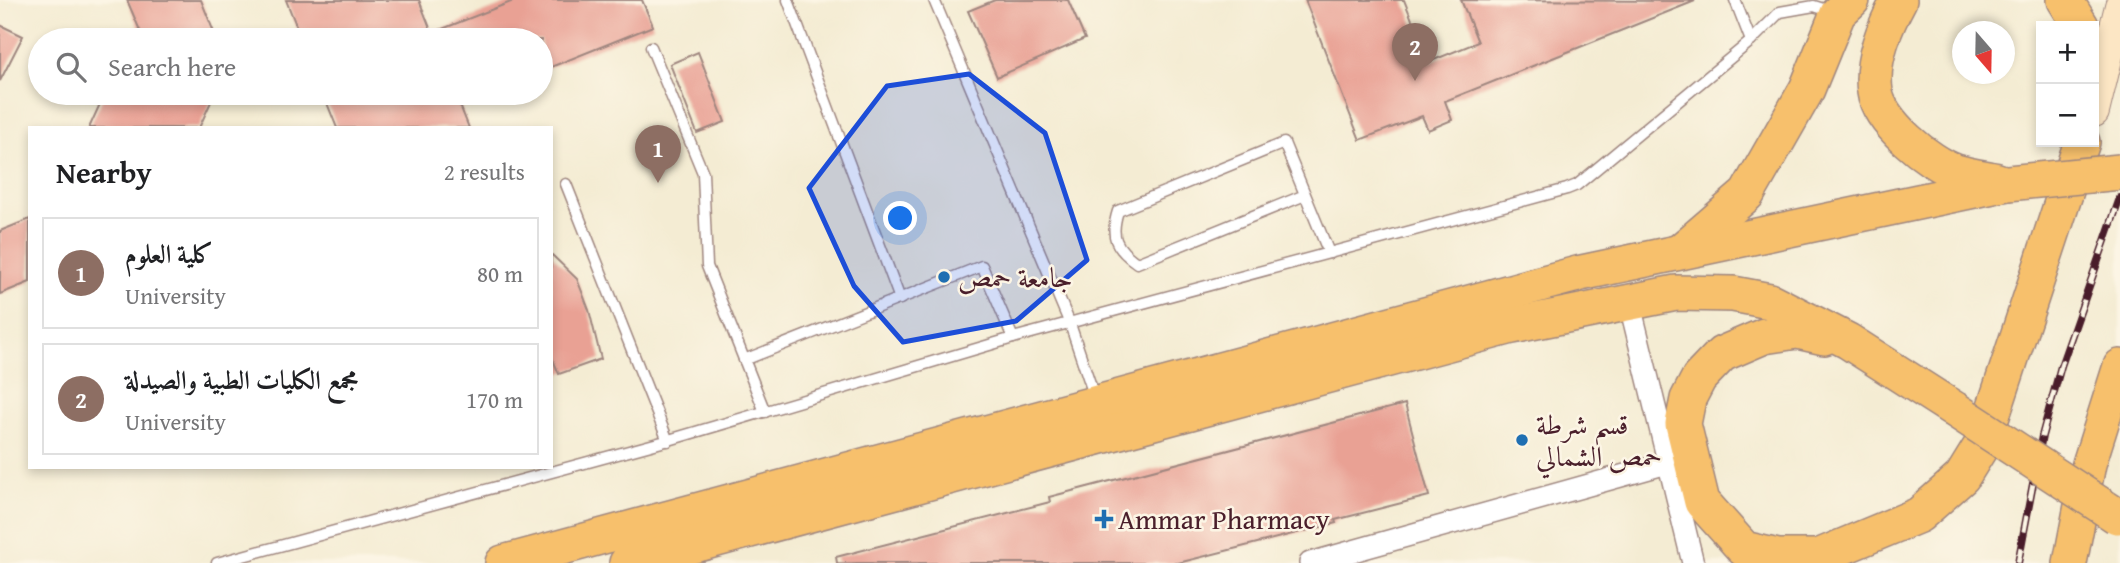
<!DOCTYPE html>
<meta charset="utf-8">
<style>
body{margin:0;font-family:"Gentium Book Plus",Amiri,serif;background:#f2f2f2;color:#202124}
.controls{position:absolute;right:21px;top:21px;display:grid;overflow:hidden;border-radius:0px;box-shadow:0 4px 10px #0003}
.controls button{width:63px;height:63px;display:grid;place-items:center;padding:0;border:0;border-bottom:2px solid #e0e0e0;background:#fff;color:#202124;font:35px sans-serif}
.compass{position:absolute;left:1952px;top:21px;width:63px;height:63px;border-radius:50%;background:#fff;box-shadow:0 4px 10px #0003;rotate:160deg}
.you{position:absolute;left:901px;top:219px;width:24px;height:24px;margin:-18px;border:5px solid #fff;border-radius:50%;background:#1a73e8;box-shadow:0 0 0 10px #1a73e833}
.badge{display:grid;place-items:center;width:46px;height:46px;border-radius:50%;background:#1f6fb2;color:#fff;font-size:23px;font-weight:700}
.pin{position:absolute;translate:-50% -58px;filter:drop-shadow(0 2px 4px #0008)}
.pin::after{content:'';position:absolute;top:37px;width:24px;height:21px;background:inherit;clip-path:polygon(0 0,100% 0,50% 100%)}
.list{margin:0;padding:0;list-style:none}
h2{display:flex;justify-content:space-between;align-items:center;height:91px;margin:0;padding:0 28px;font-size:30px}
h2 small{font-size:23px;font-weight:400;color:#757577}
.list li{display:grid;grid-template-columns:46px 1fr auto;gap:21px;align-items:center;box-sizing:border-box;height:112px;margin:0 14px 14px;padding:0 14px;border:2px solid #e0e0e0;border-radius:0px}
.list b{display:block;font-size:26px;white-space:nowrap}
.list p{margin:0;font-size:23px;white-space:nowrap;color:#757577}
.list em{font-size:23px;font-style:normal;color:#757577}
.icon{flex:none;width:38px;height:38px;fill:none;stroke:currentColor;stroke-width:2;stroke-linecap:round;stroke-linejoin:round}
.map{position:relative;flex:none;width:2120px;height:563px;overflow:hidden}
.search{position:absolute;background:#fff;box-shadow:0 4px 10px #0003;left:28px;top:28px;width:525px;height:77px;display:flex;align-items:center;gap:18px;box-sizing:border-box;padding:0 24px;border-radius:38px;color:#757577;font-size:26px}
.panel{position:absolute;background:#fff;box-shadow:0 4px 10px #0003;left:28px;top:126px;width:525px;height:343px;border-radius:0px}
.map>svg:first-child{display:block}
.building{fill:#e9a194}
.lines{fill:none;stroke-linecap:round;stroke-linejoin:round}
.service-casing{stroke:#9f867f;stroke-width:13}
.minor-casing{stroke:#9f867f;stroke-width:24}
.secondary-casing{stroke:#9f867f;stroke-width:32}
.primary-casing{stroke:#9f867f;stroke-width:36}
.trunk-casing{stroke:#9f867f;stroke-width:38}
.service{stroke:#fff;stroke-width:10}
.minor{stroke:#fff;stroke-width:21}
.secondary{stroke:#fce6c4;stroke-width:30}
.primary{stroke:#f7c06c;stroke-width:33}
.trunk{stroke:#f7c06c;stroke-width:35}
.rail-casing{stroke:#4a1f2b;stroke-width:8}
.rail{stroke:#fcf5e5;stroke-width:5;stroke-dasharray:16;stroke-linecap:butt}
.trunk-bridge-casing{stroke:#9f867f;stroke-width:38;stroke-linecap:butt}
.trunk-bridge{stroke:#f7c06c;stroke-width:35}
.marked{fill:#1d4ed8;fill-opacity:0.2;stroke:#1d4ed8;stroke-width:5;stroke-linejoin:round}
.poi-dot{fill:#1f6fb2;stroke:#fcf5e5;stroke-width:2.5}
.labels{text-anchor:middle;stroke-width:5;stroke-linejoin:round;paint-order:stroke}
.poi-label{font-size:28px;fill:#4a1f2b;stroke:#fcf5e5;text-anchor:start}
</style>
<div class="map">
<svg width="2120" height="563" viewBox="0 0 2120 563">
<rect width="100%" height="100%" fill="#fcf5e5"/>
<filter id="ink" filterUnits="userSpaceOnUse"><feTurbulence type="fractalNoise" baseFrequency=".0143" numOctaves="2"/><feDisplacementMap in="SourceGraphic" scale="14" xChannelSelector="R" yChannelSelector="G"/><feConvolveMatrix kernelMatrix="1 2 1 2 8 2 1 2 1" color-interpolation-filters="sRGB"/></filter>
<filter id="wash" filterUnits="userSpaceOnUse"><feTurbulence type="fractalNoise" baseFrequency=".00686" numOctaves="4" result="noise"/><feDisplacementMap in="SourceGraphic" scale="28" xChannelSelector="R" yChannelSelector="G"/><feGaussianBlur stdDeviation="1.57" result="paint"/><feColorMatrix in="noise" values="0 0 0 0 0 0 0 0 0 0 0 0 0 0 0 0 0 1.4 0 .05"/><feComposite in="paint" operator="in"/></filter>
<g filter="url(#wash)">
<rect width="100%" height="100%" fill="#f4ecd3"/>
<g id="blocks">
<!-- building -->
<g class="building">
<path d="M127,0H201L217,40H144Z"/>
<path d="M286,0H419L432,33L516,0H642L653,26L541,71V40H302Z"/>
<path d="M995,0H1068L1085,39L997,77L968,11Z"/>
<path d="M1305,0H1404L1429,62L1478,42L1461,0L1695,1L1445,101L1452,120L1428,130L1422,116L1360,140Z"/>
<path d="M0,25L23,36L0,81Z"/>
<path d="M698,52L725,122L697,133L670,64Z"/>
<path d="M105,93H215L199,128H89Z"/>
<path d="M323,93H455L469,128H337Z"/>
<path d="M30,219V282L0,294V231Z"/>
<path d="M551,254L577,279L589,310L601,359L559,374L551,355Z"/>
<path d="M1405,404L1429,496L1335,520L1336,523L1178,563H837L836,557L1050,502L1049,497Z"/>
</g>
</g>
</g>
<g filter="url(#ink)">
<use href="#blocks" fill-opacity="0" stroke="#9f867f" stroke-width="2"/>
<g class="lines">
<!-- service casing -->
<g class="service-casing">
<g id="service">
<path d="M788,0L900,299"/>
<path d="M934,0L1070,324L1095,398"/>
<path d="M1735,0L1751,41"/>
<path d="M651,47L703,173L707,266L765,412"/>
<path d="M566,184L668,441"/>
<path d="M1305,195L1137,263C1115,248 1110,236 1118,211L1284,143L1329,253"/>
<path d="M744,360L982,266L1013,338"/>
<path d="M217,563L662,442L1013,338L1567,189L1577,185L1751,41L1780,12L1814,6L1833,12"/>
</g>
</g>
<!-- minor casing -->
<g class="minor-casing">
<g id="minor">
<path d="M1629,301L1693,563"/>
<path d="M1310,563L1689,457"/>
</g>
</g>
<!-- secondary casing -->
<g class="secondary-casing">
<path id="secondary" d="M2094,112L2120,6"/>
</g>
<!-- primary casing -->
<g class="primary-casing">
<path id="primary" d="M2070,563L2089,464L2120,366"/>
</g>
<!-- trunk casing -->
<g class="trunk-casing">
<g id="trunk">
<path d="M1899,0C1885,26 1870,61 1875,92C1879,122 1929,163 1956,172C1970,176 1984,178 1998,181"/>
<path d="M2065,0L2081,26"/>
<path d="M1682,250L1747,194L1807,89L1838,13L1852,0"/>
<path d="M1824,337L1797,331L1764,336L1722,354L1699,378L1688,399L1683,424L1702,502L1744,549L1778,557H1818L1919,515L1962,477L1983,443L2082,142"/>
<path d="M503,563L1581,273L2008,183"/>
<path d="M627,563L1512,326L1676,293L1733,294L1770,301L1848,341L1954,409"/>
</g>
</g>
<!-- service -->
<use href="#service" class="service"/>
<!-- minor -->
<use href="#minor" class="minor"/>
<!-- secondary -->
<use href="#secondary" class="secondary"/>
<!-- primary -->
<use href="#primary" class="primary"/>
<!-- trunk -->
<use href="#trunk" class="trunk"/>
<!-- rail casing -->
<g class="rail-casing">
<path id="rail" d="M2018,563L2042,436L2061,366L2120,198"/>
</g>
<!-- rail -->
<use href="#rail" class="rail"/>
<!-- trunk-bridge casing -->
<g class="trunk-bridge-casing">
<g id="trunk-bridge">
<path d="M2008,183L2120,172"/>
<path d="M1954,409L2117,516"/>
</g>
</g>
<!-- trunk-bridge -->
<use href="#trunk-bridge" class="trunk-bridge"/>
</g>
</g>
<!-- marked area -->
<path class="marked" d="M969,74L1045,133L1087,260L1016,321L903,342L854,286L809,188L887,86Z"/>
<!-- markers -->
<g class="poi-dot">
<circle cx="944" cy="277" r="7"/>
<circle cx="1522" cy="440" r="7"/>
<path d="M1100.5 508.5h7v7h7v7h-7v7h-7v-7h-7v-7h7z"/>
</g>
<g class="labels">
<!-- poi labels -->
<g class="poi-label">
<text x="958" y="287">جامعة حمص</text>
<text x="1536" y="434">قسم شرطة<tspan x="1536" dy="32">حمص الشمالي</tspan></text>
<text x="1118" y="529">Ammar Pharmacy</text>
</g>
</g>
</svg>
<div class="controls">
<button>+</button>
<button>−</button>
</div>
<svg class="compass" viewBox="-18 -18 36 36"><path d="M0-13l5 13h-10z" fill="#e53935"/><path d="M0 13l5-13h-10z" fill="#757577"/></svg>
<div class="you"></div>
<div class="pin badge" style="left:658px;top:183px;background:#8d6e63">1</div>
<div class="pin badge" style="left:1415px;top:81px;background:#8d6e63">2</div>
<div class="search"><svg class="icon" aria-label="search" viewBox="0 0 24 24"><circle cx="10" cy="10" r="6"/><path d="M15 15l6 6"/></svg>Search here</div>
<section class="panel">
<h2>Nearby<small>2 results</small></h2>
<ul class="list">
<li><span class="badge" style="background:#8d6e63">1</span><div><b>كلية العلوم</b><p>University</p></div><em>80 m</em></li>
<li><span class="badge" style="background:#8d6e63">2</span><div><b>مجمع الكليات الطبية والصيدلة</b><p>University</p></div><em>170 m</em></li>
</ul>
</section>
</div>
